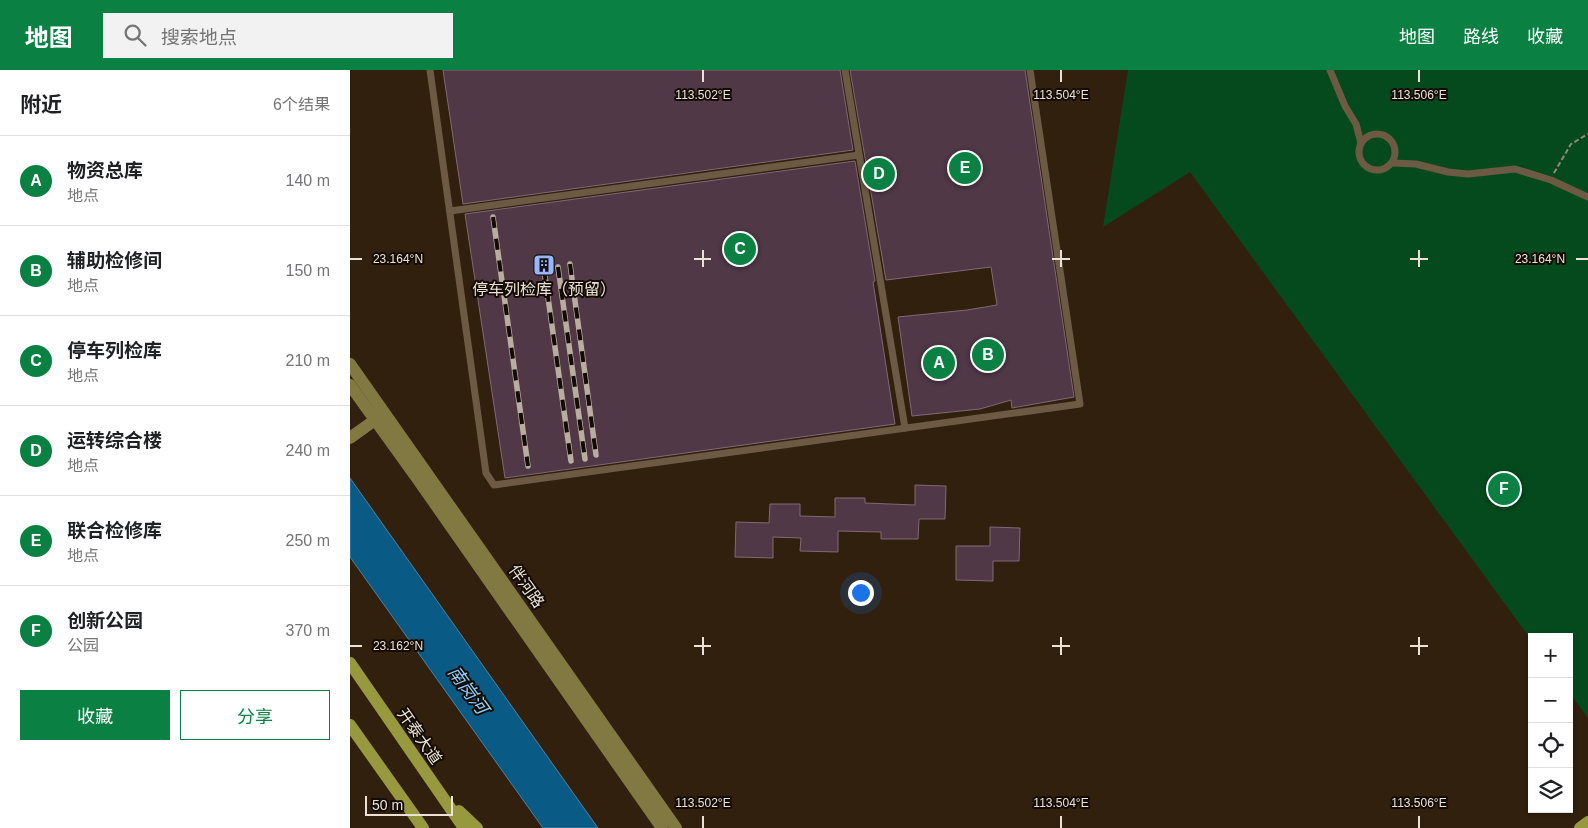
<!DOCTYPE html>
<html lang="zh">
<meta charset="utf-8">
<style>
body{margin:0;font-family:Helvetica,"Noto Sans SC",sans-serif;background:#f2f2f2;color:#202124}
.controls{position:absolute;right:15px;bottom:15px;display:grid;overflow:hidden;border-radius:0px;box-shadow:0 1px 4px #0004}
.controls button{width:45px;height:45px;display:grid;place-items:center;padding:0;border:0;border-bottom:1px solid #e0e0e0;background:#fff;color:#202124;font:25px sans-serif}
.scale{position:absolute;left:15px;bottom:12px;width:88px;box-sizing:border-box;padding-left:5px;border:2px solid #ece1d6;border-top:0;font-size:14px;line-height:18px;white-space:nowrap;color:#ece1d6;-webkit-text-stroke:4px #130c05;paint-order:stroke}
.you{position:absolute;left:510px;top:522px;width:18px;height:18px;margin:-12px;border:4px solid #fff;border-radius:50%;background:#1a73e8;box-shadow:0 0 0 8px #1a73e833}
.badge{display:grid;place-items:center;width:32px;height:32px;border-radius:50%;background:#0b8043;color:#fff;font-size:16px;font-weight:700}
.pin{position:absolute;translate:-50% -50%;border:2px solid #fff;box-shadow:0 1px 5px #0006}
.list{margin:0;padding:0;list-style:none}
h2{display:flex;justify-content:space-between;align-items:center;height:65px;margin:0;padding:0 20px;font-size:21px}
h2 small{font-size:16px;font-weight:400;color:#757577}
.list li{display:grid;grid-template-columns:32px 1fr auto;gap:15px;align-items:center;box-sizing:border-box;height:90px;padding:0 20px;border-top:1px solid #e0e0e0}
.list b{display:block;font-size:19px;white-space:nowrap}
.list p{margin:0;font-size:16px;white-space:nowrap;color:#757577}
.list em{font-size:16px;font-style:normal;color:#757577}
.actions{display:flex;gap:10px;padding:15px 20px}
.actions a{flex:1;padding:11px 0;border:1px solid #0b8043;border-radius:0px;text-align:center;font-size:18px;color:#0b8043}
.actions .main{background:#0b8043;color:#fff}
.icon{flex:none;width:28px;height:28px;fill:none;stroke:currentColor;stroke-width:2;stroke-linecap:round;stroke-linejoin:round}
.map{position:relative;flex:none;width:1238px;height:758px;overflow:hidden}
header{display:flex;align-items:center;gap:30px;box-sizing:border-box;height:70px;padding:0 25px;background:#0b8043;color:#fff}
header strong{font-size:24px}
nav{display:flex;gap:28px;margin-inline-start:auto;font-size:18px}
.search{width:350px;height:45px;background:#f2f2f2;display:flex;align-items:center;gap:12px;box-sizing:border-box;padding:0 18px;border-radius:0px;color:#757577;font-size:19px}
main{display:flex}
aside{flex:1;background:#fff}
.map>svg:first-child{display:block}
.green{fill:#054a1d}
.water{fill:#0a5a86;stroke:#4e829e}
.building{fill:#503846;stroke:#826876}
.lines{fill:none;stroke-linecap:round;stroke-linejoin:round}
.path{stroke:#96887a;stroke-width:2;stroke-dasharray:5 2.5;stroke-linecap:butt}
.lane{stroke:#6c5a45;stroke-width:7}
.secondary{stroke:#827942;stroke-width:12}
.primary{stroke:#98983e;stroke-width:12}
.rail-casing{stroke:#baada0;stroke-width:5.5}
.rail{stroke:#130c05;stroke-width:4;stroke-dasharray:11;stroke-linecap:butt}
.ticks{fill:none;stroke:#ece1d6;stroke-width:2}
.labels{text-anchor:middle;stroke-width:4;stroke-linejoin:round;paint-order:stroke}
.poi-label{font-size:16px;fill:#ece1d6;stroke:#130c05}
.street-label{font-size:16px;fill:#ece1d6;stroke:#130c05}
.water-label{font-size:18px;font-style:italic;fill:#8ecefd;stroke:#130c05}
.ticks-label{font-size:12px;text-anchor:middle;fill:#ece1d6;stroke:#130c05;stroke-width:4;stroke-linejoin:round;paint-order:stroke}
</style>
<header>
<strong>地图</strong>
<div class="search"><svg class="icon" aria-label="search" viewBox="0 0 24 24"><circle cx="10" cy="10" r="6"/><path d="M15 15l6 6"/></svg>搜索地点</div>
<nav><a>地图</a><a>路线</a><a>收藏</a></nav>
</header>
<main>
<aside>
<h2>附近<small>6个结果</small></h2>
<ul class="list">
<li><span class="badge">A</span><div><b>物资总库</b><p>地点</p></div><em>140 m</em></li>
<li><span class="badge">B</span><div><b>辅助检修间</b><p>地点</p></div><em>150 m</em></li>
<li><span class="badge">C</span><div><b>停车列检库</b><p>地点</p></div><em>210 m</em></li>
<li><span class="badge">D</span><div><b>运转综合楼</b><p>地点</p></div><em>240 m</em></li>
<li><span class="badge">E</span><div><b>联合检修库</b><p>地点</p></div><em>250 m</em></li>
<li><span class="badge">F</span><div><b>创新公园</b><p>公园</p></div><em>370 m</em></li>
</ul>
<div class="actions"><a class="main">收藏</a><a>分享</a></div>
</aside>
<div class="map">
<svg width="1238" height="758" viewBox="0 0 1238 758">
<rect width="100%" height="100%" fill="#30200d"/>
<!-- green -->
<path class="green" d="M778,0H1238V648L1219,622V567H1182V571L840,102L753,157Z"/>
<!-- water -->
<path class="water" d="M0,408L248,758H193L0,487Z"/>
<!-- building -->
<g class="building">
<path d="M93,0H490L503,80L113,134Z"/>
<path d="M500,0H675L724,327L662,338L661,330L630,339L562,346L548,247L617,240L647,235L641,197L536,210Z"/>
<path d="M505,91L525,211L523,212L545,354L155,408L115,144Z"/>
<path d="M565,415L596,416L595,449H569L568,469H531V462L488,461V482L450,481L451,468L423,467V488L385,487L386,452L419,453L420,434H450V446L485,447V428H515V433L565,435Z"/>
<path d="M640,457L670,458L669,491H643V511L606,510V476H640Z"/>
</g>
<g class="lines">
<!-- path -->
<path class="path" d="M1204,103L1221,74L1238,64"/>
<!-- lane -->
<g class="lane">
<path d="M80,0L136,403L144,415L730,334L680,0"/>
<path d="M495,0L555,358"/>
<path d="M980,0L995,36L1006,54L1011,73"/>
<circle cx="1027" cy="82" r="18"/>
<path d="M1042,93L1066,94L1098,102L1118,104L1165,99L1201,110L1238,127"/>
<path d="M100,141L509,85"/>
</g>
<!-- secondary -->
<g class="secondary">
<path d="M0,294L326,758"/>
<path d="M0,315L69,411L312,758"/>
<path d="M0,368L25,350L26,343"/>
</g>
<!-- primary -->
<g class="primary">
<path d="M0,593L114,758"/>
<path d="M0,655L73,758"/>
<path d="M109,741L127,758"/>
<path d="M1230,758L1238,752"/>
</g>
<!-- rail casing -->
<g class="rail-casing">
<g id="rail">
<path d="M143,147L178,396"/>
<path d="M220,194L246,385"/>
<path d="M208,197L235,389"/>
<path d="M194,199L221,391"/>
</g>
</g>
<!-- rail -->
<use href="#rail" class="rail"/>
</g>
<!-- ticks -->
<path class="ticks" d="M353,0V12M711,0V12M1069,0V12M353,180V197M711,180V197M1069,180V197M0,189H12M344,189H361M702,189H720M1060,189H1078M1226,189H1238M353,567V585M711,567V585M1069,567V585M0,576H12M344,576H361M702,576H720M1060,576H1078M353,746V758M711,746V758M1069,746V758"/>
<!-- icons -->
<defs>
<g id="building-square" transform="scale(1.125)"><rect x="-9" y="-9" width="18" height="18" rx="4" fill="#98b6fd" stroke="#130c05"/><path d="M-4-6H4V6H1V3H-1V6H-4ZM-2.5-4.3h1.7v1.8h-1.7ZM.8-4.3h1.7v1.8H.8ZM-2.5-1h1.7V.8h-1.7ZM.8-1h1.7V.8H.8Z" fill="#111"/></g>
</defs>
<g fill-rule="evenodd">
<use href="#building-square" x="194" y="195"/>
</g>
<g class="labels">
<!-- poi labels -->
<g class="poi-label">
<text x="194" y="225">停车列检库（预留）</text>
</g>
<!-- street labels -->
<g class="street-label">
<text transform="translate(177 516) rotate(55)" y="6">伴河路</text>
<text transform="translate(70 666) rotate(55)" y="6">开泰大道</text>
</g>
<!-- water labels -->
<g class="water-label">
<text transform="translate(118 620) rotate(54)" y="6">南岗河</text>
</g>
</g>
<g class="ticks-label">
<text x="353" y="29">113.502°E</text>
<text x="711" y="29">113.504°E</text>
<text x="1069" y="29">113.506°E</text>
<text x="48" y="193">23.164°N</text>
<text x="1190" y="193">23.164°N</text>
<text x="48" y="580">23.162°N</text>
<text x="353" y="737">113.502°E</text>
<text x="711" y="737">113.504°E</text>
<text x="1069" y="737">113.506°E</text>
</g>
</svg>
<div class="controls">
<button>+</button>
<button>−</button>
<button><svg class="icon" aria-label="locate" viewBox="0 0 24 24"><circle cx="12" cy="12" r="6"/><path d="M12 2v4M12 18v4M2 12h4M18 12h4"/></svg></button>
<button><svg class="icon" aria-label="layers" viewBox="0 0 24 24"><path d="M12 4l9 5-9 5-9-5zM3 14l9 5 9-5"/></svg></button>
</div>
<div class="scale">50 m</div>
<div class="you"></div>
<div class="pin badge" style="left:589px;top:293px">A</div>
<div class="pin badge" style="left:638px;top:285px">B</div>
<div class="pin badge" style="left:390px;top:179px">C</div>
<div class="pin badge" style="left:529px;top:104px">D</div>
<div class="pin badge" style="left:615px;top:98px">E</div>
<div class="pin badge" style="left:1154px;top:419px">F</div>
</div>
</main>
